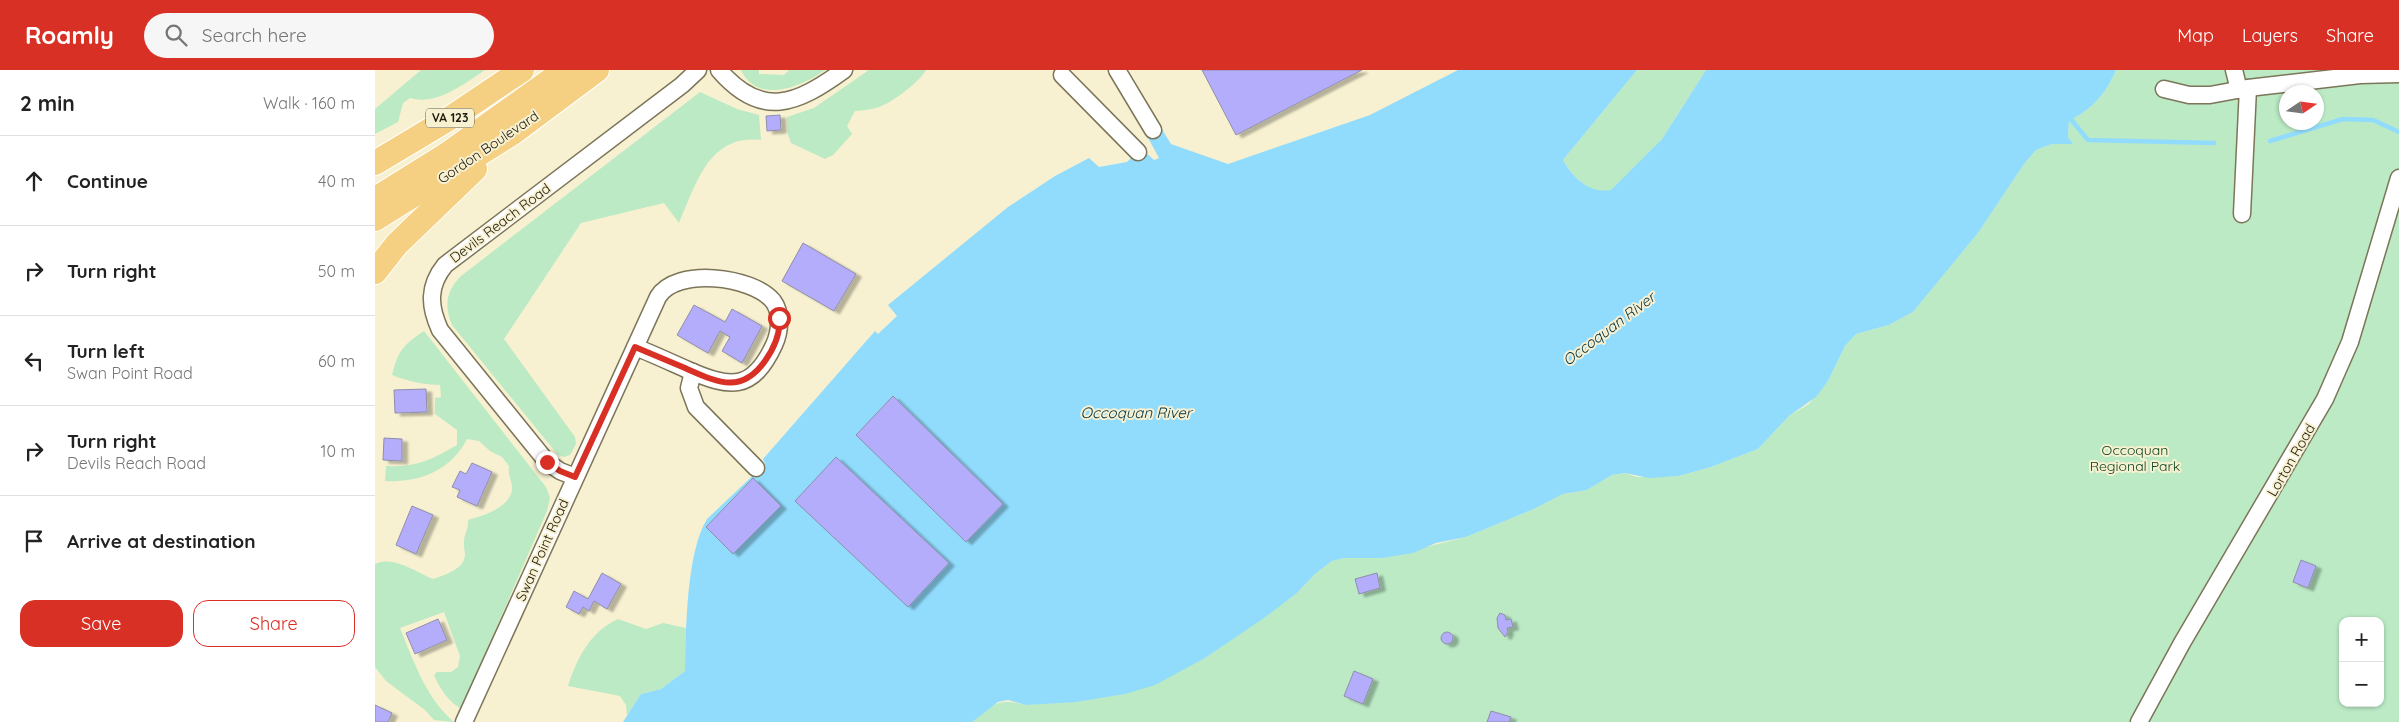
<!DOCTYPE html>
<meta charset="utf-8">
<style>
body{margin:0;font-family:Quicksand,sans-serif;background:#f6f6f6;color:#222}
.controls{position:absolute;right:15px;bottom:15px;display:grid;overflow:hidden;border-radius:10px;box-shadow:0 1px 4px #0004}
.controls button{width:45px;height:45px;display:grid;place-items:center;padding:0;border:0;border-bottom:1px solid #e0e0e0;background:#fff;color:#222;font:25px sans-serif}
.compass{position:absolute;left:1904px;top:15px;width:45px;height:45px;border-radius:50%;background:#fff;box-shadow:0 1px 4px #0004;rotate:77deg}
.stop{position:absolute;width:15px;height:15px;margin:-11px;border:4px solid #d93025;border-radius:50%;background:#fff}
.stop.end{background:#d93025;border-color:#fff;box-shadow:0 1px 5px #0008}
.list{margin:0;padding:0;list-style:none}
h2{display:flex;justify-content:space-between;align-items:center;height:65px;margin:0;padding:0 20px;font-size:21px}
h2 small{font-size:16px;font-weight:400;color:#767676}
.list li{display:grid;grid-template-columns:32px 1fr auto;gap:15px;align-items:center;box-sizing:border-box;height:90px;padding:0 20px;border-top:1px solid #e0e0e0}
.list b{display:block;font-size:19px;white-space:nowrap}
.list p{margin:0;font-size:16px;white-space:nowrap;color:#767676}
.list em{font-size:16px;font-style:normal;color:#767676}
.actions{display:flex;gap:10px;padding:15px 20px}
.actions a{flex:1;padding:11px 0;border:1px solid #d93025;border-radius:15px;text-align:center;font-size:18px;color:#d93025}
.actions .main{background:#d93025;color:#fff}
.icon{flex:none;width:28px;height:28px;fill:none;stroke:currentColor;stroke-width:2;stroke-linecap:round;stroke-linejoin:round}
.map{position:relative;flex:none;width:2024px;height:652px;overflow:hidden}
header{display:flex;align-items:center;gap:30px;box-sizing:border-box;height:70px;padding:0 25px;background:#d93025;color:#fff}
header strong{font-size:24px}
nav{display:flex;gap:28px;margin-inline-start:auto;font-size:18px}
.search{width:350px;height:45px;background:#f6f6f6;display:flex;align-items:center;gap:12px;box-sizing:border-box;padding:0 18px;border-radius:28px;color:#767676;font-size:19px}
main{display:flex}
aside{flex:1;background:#fff}
.map>svg:first-child{display:block}
.green{fill:#bbeac5;fill-rule:evenodd}
.water{fill:#91dcfd}
.lines{fill:none;stroke-linecap:round;stroke-linejoin:round}
.stream{stroke:#91dcfd;stroke-width:4.5}
.building{fill:#b3adfb;stroke:#8f8eaa;filter:url(#shadow)}
.minor-casing{stroke:#7c7559;stroke-width:19}
.highway-casing{stroke:#fff;stroke-width:26}
.minor{stroke:#fff;stroke-width:16}
.highway{stroke:#f6d082;stroke-width:24}
.route{stroke:#d93025;stroke-width:6}
.labels{text-anchor:middle;stroke-width:4;stroke-linejoin:round;paint-order:stroke}
.shield{fill:#f8f1d1;stroke:#5e5a48;stroke-width:1}
.shield-label{font-size:12px;font-weight:bold;fill:#1c190e}
.street-label{font-size:14px;fill:#1c190e;stroke:#f8f1d1}
.park-label{font-size:14px;fill:#09431f;stroke:#f8f1d1}
.water-label{font-size:15px;font-style:italic;fill:#013141;stroke:#f8f1d1}
</style>
<header>
<strong>Roamly</strong>
<div class="search"><svg class="icon" aria-label="search" viewBox="0 0 24 24"><circle cx="10" cy="10" r="6"/><path d="M15 15l6 6"/></svg>Search here</div>
<nav><a>Map</a><a>Layers</a><a>Share</a></nav>
</header>
<main>
<aside>
<h2>2 min<small>Walk · 160 m</small></h2>
<ul class="list">
<li><svg class="icon" aria-label="ahead" viewBox="0 0 24 24"><path d="M12 20V5M6 11l6-6 6 6"/></svg><div><b>Continue</b></div><em>40 m</em></li>
<li><svg class="icon" aria-label="right" viewBox="0 0 24 24"><path d="M7 20v-9h11M14 6l5 5-5 5"/></svg><div><b>Turn right</b></div><em>50 m</em></li>
<li><svg class="icon" aria-label="left" viewBox="0 0 24 24"><path d="M17 20v-9H6M10 6l-5 5 5 5"/></svg><div><b>Turn left</b><p>Swan Point Road</p></div><em>60 m</em></li>
<li><svg class="icon" aria-label="right" viewBox="0 0 24 24"><path d="M7 20v-9h11M14 6l5 5-5 5"/></svg><div><b>Turn right</b><p>Devils Reach Road</p></div><em>10 m</em></li>
<li><svg class="icon" aria-label="arrive" viewBox="0 0 24 24"><path d="M6 21V4h12l-3 4 3 4H6"/></svg><div><b>Arrive at destination</b></div></li>
</ul>
<div class="actions"><a class="main">Save</a><a>Share</a></div>
</aside>
<div class="map">
<svg width="2024" height="652" viewBox="0 0 2024 652">
<defs>
<filter id="shadow"><feDropShadow dx="5.5" dy="3" stdDeviation="1" flood-color="#0004"/></filter>
</defs>
<rect width="100%" height="100%" fill="#f8f1d1"/>
<!-- green -->
<g class="green">
<path d="M46,0H110C89,14 61,36 35,28L28,33L23,52L0,64V39Z"/>
<path d="M366,0H384V4L409,5L414,0H450C427,17 382,35 366,0Z"/>
<path d="M494,0H551C545,12 516,33 504,37C496,40 488,40 480,41L472,56L477,64L458,85L450,89L416,73L413,65L412,47L439,38Z"/>
<path d="M1262,0H1331L1287,69L1236,121C1215,124 1198,108 1188,90Z"/>
<path d="M1741,0H2024V652H597C617,633 625,628 651,635L830,588L922,523L940,504L957,491L970,488H1007L1091,467L1161,438L1188,424L1212,420L1237,405L1250,403L1262,407L1304,406L1336,397L1383,379L1414,346L1434,334L1453,311L1470,276L1481,264L1514,255L1538,242L1603,163L1649,94L1661,80L1677,74H1697L1693,67L1694,51C1717,39 1731,24 1741,0ZM1912,22H1942V52H1912ZM1968,551H2005V633H1968Z"/>
<path d="M325,22L362,39L384,45L386,70C333,64 321,115 304,153L289,133L206,153L129,269L200,367L201,374L195,385L189,387L183,385L77,255C69,236 71,221 86,206Z"/>
<path d="M49,261L171,417L175,428L172,441L86,639C73,631 65,619 59,605L62,602H76L83,597L85,586L69,542L25,558C39,592 51,628 79,652L59,650L50,640L11,611L0,597V494C18,485 41,502 58,509C70,505 90,499 90,484C90,480 88,476 89,472C89,464 94,459 93,450C108,446 139,436 137,416C136,408 133,406 134,396L127,387L115,381L104,371L92,369C76,401 43,413 10,411L11,396C40,398 56,390 82,375V360L60,344V328L66,327L65,315C51,315 31,311 17,305C23,281 28,275 49,261Z"/>
<path d="M243,549L271,559L288,553L311,558L310,601L286,619L266,624L252,646L251,635L245,626L193,616C202,588 215,562 243,549Z"/>
</g>
<!-- water -->
<path class="water" d="M1083,0H1262L1188,90C1198,108 1215,124 1236,120L1287,69L1331,0H1741C1731,24 1717,39 1694,51L1693,67L1698,74H1677L1661,80L1649,94L1603,163L1538,242L1514,255L1481,264L1470,276L1453,311L1441,327L1414,346L1383,379L1336,397L1304,406L1274,408L1250,403L1237,405L1212,420L1188,424L1161,438L1091,467L1061,473L1038,483L1007,488H970L957,491L940,504L922,523L889,548L830,588L780,615L750,624L701,632L651,635L633,630L623,632L597,652H248L266,624L286,619L310,601C311,561 311,483 332,449L390,394L388,389L500,261L503,264L522,246L513,235L633,137L680,106L714,88L724,97L752,92L766,78L779,90L784,88L771,64L785,56L796,74L853,94L995,45Z"/>
<g class="lines">
<!-- stream -->
<g class="stream">
<path d="M1694,47L1713,70L1839,73"/>
<path d="M1895,71L1968,49L1998,50L2024,62"/>
</g>
</g>
<!-- building -->
<g class="building">
<path d="M827,0H987L861,65Z"/>
<path d="M405,45L406,60L392,61L391,46Z"/>
<path d="M428,173L481,204L459,241L407,211Z"/>
<path d="M319,235L350,252L357,239L387,256L367,293L347,281L355,267L345,261L333,283L302,265Z"/>
<path d="M51,319L52,342L20,343L19,320Z"/>
<path d="M518,326L628,434L591,472L481,365Z"/>
<path d="M9,368L27,369V391L8,390Z"/>
<path d="M461,387L574,493L533,537L420,431Z"/>
<path d="M97,393L117,402L102,436L82,427L85,420L77,417L85,401L91,404Z"/>
<path d="M378,408L406,436L358,484L331,457Z"/>
<path d="M37,436L58,445L41,484L21,475Z"/>
<path d="M1926,490L1941,496L1933,518L1918,512Z"/>
<path d="M227,503L246,514L232,539L219,531L214,541L208,537L204,544L191,537L199,521L213,529Z"/>
<path d="M1002,503L1005,518L984,524L980,509Z"/>
<path d="M1125,543L1130,545L1131,550L1136,549L1138,557L1132,558L1133,562L1130,567L1123,558L1122,548Z"/>
<path d="M63,549L72,570L40,584L31,563Z"/>
<circle cx="1072" cy="568" r="6"/>
<path d="M979,601L998,609L988,634L969,626Z"/>
<path d="M0,635L17,643L13,652H0Z"/>
<path d="M1116,641L1136,647L1134,652H1112Z"/>
</g>
<g class="lines">
<!-- minor casing -->
<g class="minor-casing">
<g id="minor">
<path d="M344,0C387,50 422,34 469,0"/>
<path d="M742,0L778,60"/>
<path d="M1859,0L1864,20"/>
<path d="M687,5L763,82"/>
<path d="M1789,19L1814,25H1835L1873,18L1985,5L2024,4"/>
<path d="M1867,144L1873,18"/>
<path d="M318,302L314,318L321,337L381,398"/>
<path d="M200,407L185,401L172,392L65,260C54,236 53,216 70,195L307,15L323,0"/>
<path d="M89,652C154,510 218,368 283,227C301,197 377,206 398,231C407,243 405,262 399,275C377,322 355,318 313,300C295,292 278,284 260,277"/>
<path d="M1764,652L1807,573L1950,329L1975,272L2024,108"/>
</g>
</g>
<!-- highway casing -->
<g class="highway-casing">
<g id="highway">
<path d="M0,93L80,45L147,0"/>
<path d="M0,129L71,85L190,0"/>
<path d="M0,149L139,62L222,0"/>
<path d="M0,202L22,174L100,99"/>
</g>
</g>
<!-- minor -->
<use href="#minor" class="minor"/>
<!-- highway -->
<use href="#highway" class="highway"/>
</g>
<g class="lines">
<!-- route -->
<path class="route" d="M172,392L185,401L200,407L260,277C277,284 293,291 310,298C342,312 366,325 390,291C399,278 406,263 404,248"/>
</g>
<g class="labels">
<!-- shield labels -->
<rect class="shield" x="51" y="38.5" width="48" height="19" rx="4"/>
<g class="shield-label">
<text x="75" y="52">VA 123</text>
</g>
<!-- street labels -->
<g class="street-label">
<text transform="translate(113 77) rotate(-34)" y="5">Gordon Boulevard</text>
<text transform="translate(125 153) rotate(-37)" y="5">Devils Reach Road</text>
<text transform="translate(1916 390) rotate(-60)" y="5">Lorton Road</text>
<text transform="translate(167 480) rotate(-66)" y="5">Swan Point Road</text>
</g>
<!-- park labels -->
<g class="park-label">
<text x="1760" y="385">Occoquan<tspan x="1760" dy="16">Regional Park</tspan></text>
</g>
<!-- water labels -->
<g class="water-label">
<text transform="translate(1234 259) rotate(-37)" y="5">Occoquan River</text>
<text x="761" y="348">Occoquan River</text>
</g>
</g>
</svg>
<div class="controls">
<button>+</button>
<button>−</button>
</div>
<svg class="compass" viewBox="-18 -18 36 36"><path d="M0-13l5 13h-10z" fill="#e53935"/><path d="M0 13l5-13h-10z" fill="#767676"/></svg>
<div class="stop" style="left:404px;top:248px"></div>
<div class="stop end" style="left:172px;top:392px"></div>
</div>
</main>
